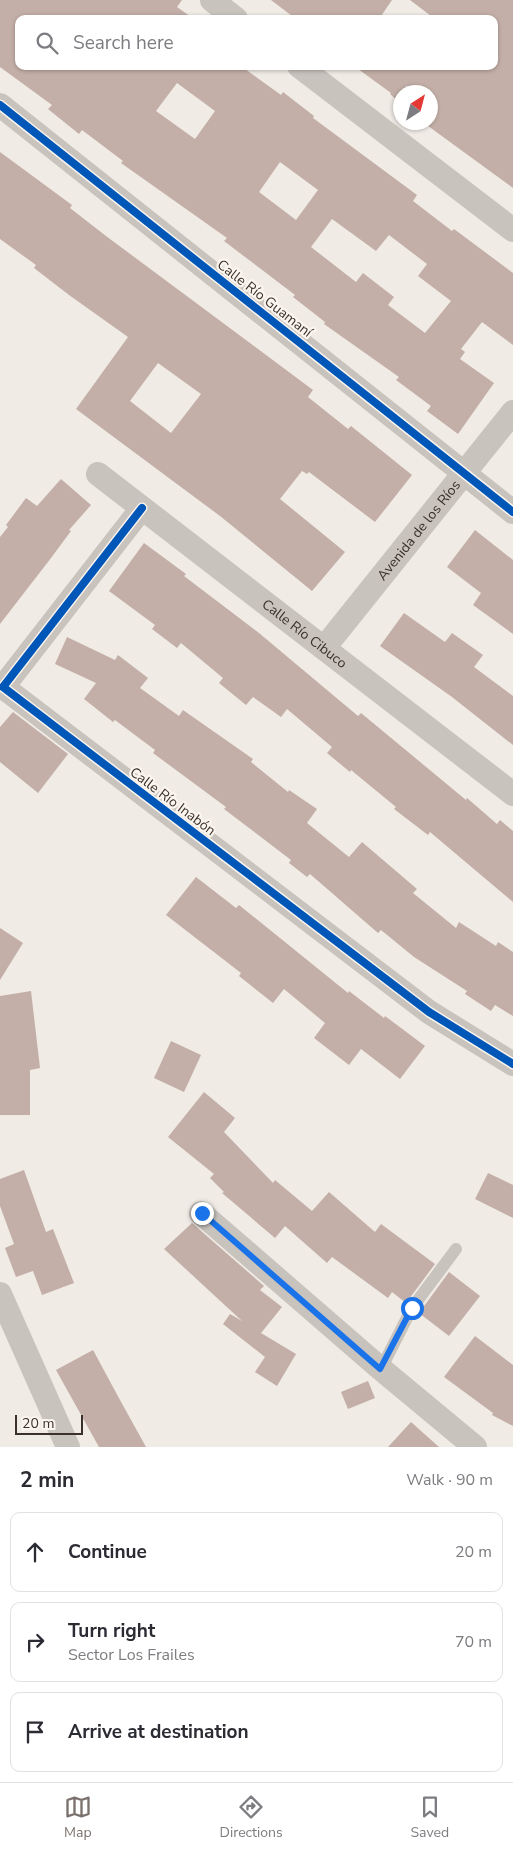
<!DOCTYPE html>
<meta charset="utf-8">
<style>
body{margin:0;font-family:"Nunito Sans",sans-serif;background:#f2f2f3;color:#2b2b33}
.compass{position:absolute;left:393px;top:85px;width:45px;height:45px;border-radius:50%;background:#fff;box-shadow:0 1px 4px #0004;rotate:36deg}
.scale{position:absolute;left:15px;bottom:12px;width:68px;box-sizing:border-box;padding-left:5px;border:2px solid #3b302b;border-top:0;font-size:14px;line-height:18px;white-space:nowrap;color:#3b302b;-webkit-text-stroke:4px #fbf5ee;paint-order:stroke}
.stop{position:absolute;width:15px;height:15px;margin:-11px;border:4px solid #1a73e8;border-radius:50%;background:#fff}
.stop.end{background:#1a73e8;border-color:#fff;box-shadow:0 1px 5px #0008}
.list{margin:0;padding:0;list-style:none}
h2{display:flex;justify-content:space-between;align-items:center;height:65px;margin:0;padding:0 20px;font-size:21px}
h2 small{font-size:16px;font-weight:400;color:#7c7c81}
.list li{display:grid;grid-template-columns:32px 1fr auto;gap:15px;align-items:center;box-sizing:border-box;height:80px;margin:0 10px 10px;padding:0 10px;border:1px solid #e1e1e2;border-radius:10px}
.list b{display:block;font-size:19px;white-space:nowrap}
.list p{margin:0;font-size:16px;white-space:nowrap;color:#7c7c81}
.list em{font-size:16px;font-style:normal;color:#7c7c81}
.icon{flex:none;width:28px;height:28px;fill:none;stroke:currentColor;stroke-width:2;stroke-linecap:round;stroke-linejoin:round}
.map{position:relative;flex:none;width:513px;height:1447px;overflow:hidden}
.search{position:absolute;background:#fff;box-shadow:0 1px 4px #0004;left:15px;right:15px;top:15px;height:55px;display:flex;align-items:center;gap:12px;box-sizing:border-box;padding:0 18px;border-radius:10px;color:#7c7c81;font-size:19px}
.sheet{height:335px;background:#fff}
nav{display:flex;justify-content:space-around;align-items:center;box-sizing:border-box;height:70px;border-top:1px solid #e1e1e2;background:#fff;font-size:14px;color:#7c7c81}
nav a{display:grid;justify-items:center;gap:2px}
nav .on{color:#7a716c}
.map>svg:first-child{display:block}
.building{fill:#c3afa7;fill-rule:evenodd}
.lines{fill:none;stroke-linecap:round;stroke-linejoin:round}
.lane{stroke:#c9c3be;stroke-width:12}
.street{stroke:#c9c3be;stroke-width:24}
.cycleway-casing{stroke:#fbf5ee;stroke-width:11}
.cycleway{stroke:#0057b8;stroke-width:8}
.route{stroke:#1a73e8;stroke-width:6}
.labels{text-anchor:middle;stroke-width:4.5;stroke-linejoin:round;paint-order:stroke}
.street-label{font-size:14px;fill:#3b302b;stroke:#fbf5ee}
</style>
<div class="map">
<svg width="513" height="1447" viewBox="0 0 513 1447">
<rect width="100%" height="100%" fill="#f0ebe5"/>
<!-- building -->
<g class="building">
<path d="M0,0H182L177,7L194,19H19V66H241L281,95L283,92L314,116L313,118L417,195L413,201L452,231L454,229L513,273V345L482,322L461,349L465,352L460,359L494,383L458,434L427,411L431,406L396,380L399,377L324,324L325,322L293,297L295,295L224,241L227,238L121,163L123,161L82,130L79,134L48,109L52,105L0,67ZM177,83L215,111L195,139L156,111ZM280,162L318,190L296,220L259,192ZM332,219L376,251L389,235L427,264L418,276L451,301L425,333L388,305L394,297L363,273L356,282L311,247Z"/>
<path d="M271,0H392L379,19H296Z"/>
<path d="M410,0H513V188L424,123L430,122V92H400V103L390,94L391,93L354,66H494V19H435Z"/>
<path d="M0,152L72,205L70,208L106,236L313,390L308,397L348,429L351,426L412,475L375,522L309,472L307,474L302,471L280,499L345,552L312,591L220,516L76,409L128,337L69,295L34,268L36,265L0,239ZM158,363L201,394L171,433L130,401Z"/>
<path d="M61,479L91,505L69,530L71,531L51,558L0,624V537L8,527L6,525L26,498L37,506Z"/>
<path d="M475,530L513,560V634L473,605L481,593L447,567Z"/>
<path d="M144,543L186,574L184,576L259,633L358,716L361,713L466,800L467,798L497,824L500,820L513,831V902L430,832L428,835L394,809L396,807L351,770L350,772L327,753L332,747L287,709L281,717L253,697L246,705L219,683L223,678L181,643L177,648L152,629L155,625L109,591Z"/>
<path d="M404,613L445,642L452,633L483,655L474,667L513,696V745L452,697L380,646Z"/>
<path d="M67,637L115,660L118,655L148,678L140,688L179,716L183,710L253,759L251,762L288,792L289,790L317,809L307,823L349,857L362,842L417,889L413,893L456,928L459,922L496,946L498,942L513,952V1016L495,1005L491,1011L465,994L467,991L414,957L381,930L378,933L310,874L307,877L289,863L291,860L224,809L226,807L153,753L155,750L115,720L113,722L84,699L96,683L55,664Z"/>
<path d="M13,712L68,754L38,793L0,762V727Z"/>
<path d="M196,877L236,908L239,905L348,993L349,991L384,1018L385,1016L425,1046L400,1079L361,1049L349,1065L314,1038L325,1023L284,989L273,1003L239,976L241,973L166,915Z"/>
<path d="M0,928L23,943L0,980Z"/>
<path d="M31,991L40,1068L30,1070V1115H0V996Z"/>
<path d="M171,1041L201,1055L184,1092L154,1078Z"/>
<path d="M204,1092L235,1118L224,1132L273,1183L275,1180L312,1211L329,1192L375,1232L381,1224L435,1264L406,1303L392,1292L388,1298L332,1257L327,1263L285,1226L275,1238L222,1193L224,1192L210,1178L214,1174L168,1137Z"/>
<path d="M24,1170L46,1232L53,1229L74,1283L42,1295L33,1271L16,1277L5,1248L14,1244L0,1206V1179Z"/>
<path d="M488,1173L513,1185V1218L475,1199Z"/>
<path d="M192,1223L264,1286L260,1290L282,1307L261,1333L296,1354L277,1386L255,1372L265,1357L223,1324L230,1314L242,1321L164,1249Z"/>
<path d="M449,1272L480,1296L449,1336L419,1313Z"/>
<path d="M475,1336L513,1365V1426L492,1415L493,1413L444,1377Z"/>
<path d="M93,1350L120,1400L146,1447H99L56,1370Z"/>
<path d="M368,1381L375,1398L348,1409L341,1392Z"/>
<path d="M411,1422L439,1447H388Z"/>
</g>
<g class="lines">
<!-- lane -->
<path class="lane" d="M381,1369L412,1308L456,1249"/>
<!-- street -->
<g class="street">
<path d="M212,0L236,19"/>
<path d="M299,66L513,230"/>
<path d="M0,105L513,512"/>
<path id="s1" d="M98,474L513,794"/>
<path d="M142,508L3,687L429,1012L513,1064"/>
<path id="s2" d="M324,648L513,412"/>
<path d="M201,1213L381,1369L475,1447"/>
<path d="M0,1294L68,1447"/>
</g>
<!-- cycleway casing -->
<g class="cycleway-casing">
<g id="cycleway">
<path d="M0,105L513,512"/>
<path d="M142,508L3,687L429,1012L513,1064"/>
</g>
</g>
<!-- cycleway -->
<use href="#cycleway" class="cycleway"/>
</g>
<g class="lines">
<!-- route -->
<path class="route" d="M202,1213L380,1369L412,1308"/>
</g>
<g class="labels">
<!-- street labels -->
<g class="street-label">
<text transform="translate(265 298) rotate(38)" y="5">Calle Río Guamaní</text>
<text dy="5" stroke="none"><textPath href="#s2" startOffset="151">Avenida de los Ríos</textPath></text>
<text dy="5" stroke="none"><textPath href="#s1" startOffset="261">Calle Río Cibuco</textPath></text>
<text transform="translate(173 801) rotate(37)" y="5">Calle Río Inabón</text>
</g>
</g>
</svg>
<svg class="compass" viewBox="-18 -18 36 36"><path d="M0-13l5 13h-10z" fill="#e53935"/><path d="M0 13l5-13h-10z" fill="#7c7c81"/></svg>
<div class="scale">20 m</div>
<div class="stop" style="left:412px;top:1308px"></div>
<div class="stop end" style="left:202px;top:1213px"></div>
<div class="search"><svg class="icon" aria-label="search" viewBox="0 0 24 24"><circle cx="10" cy="10" r="6"/><path d="M15 15l6 6"/></svg>Search here</div>
</div>
<section class="sheet">
<h2>2 min<small>Walk · 90 m</small></h2>
<ul class="list">
<li><svg class="icon" aria-label="ahead" viewBox="0 0 24 24"><path d="M12 20V5M6 11l6-6 6 6"/></svg><div><b>Continue</b></div><em>20 m</em></li>
<li><svg class="icon" aria-label="right" viewBox="0 0 24 24"><path d="M7 20v-9h11M14 6l5 5-5 5"/></svg><div><b>Turn right</b><p>Sector Los Frailes</p></div><em>70 m</em></li>
<li><svg class="icon" aria-label="arrive" viewBox="0 0 24 24"><path d="M6 21V4h12l-3 4 3 4H6"/></svg><div><b>Arrive at destination</b></div></li>
</ul>
</section>
<nav>
<a class="on"><svg class="icon" aria-label="map" viewBox="0 0 24 24"><path d="M3 6l6-2 6 2 6-2v14l-6 2-6-2-6 2zM9 4v14M15 6v14"/></svg>Map</a>
<a><svg class="icon" aria-label="directions" viewBox="0 0 24 24"><path d="M12 3l9 9-9 9-9-9zM9 14v-3h6M13 9l2 2-2 2"/></svg>Directions</a>
<a><svg class="icon" aria-label="saved" viewBox="0 0 24 24"><path d="M7 4h10v16l-5-4-5 4z"/></svg>Saved</a>
</nav>
